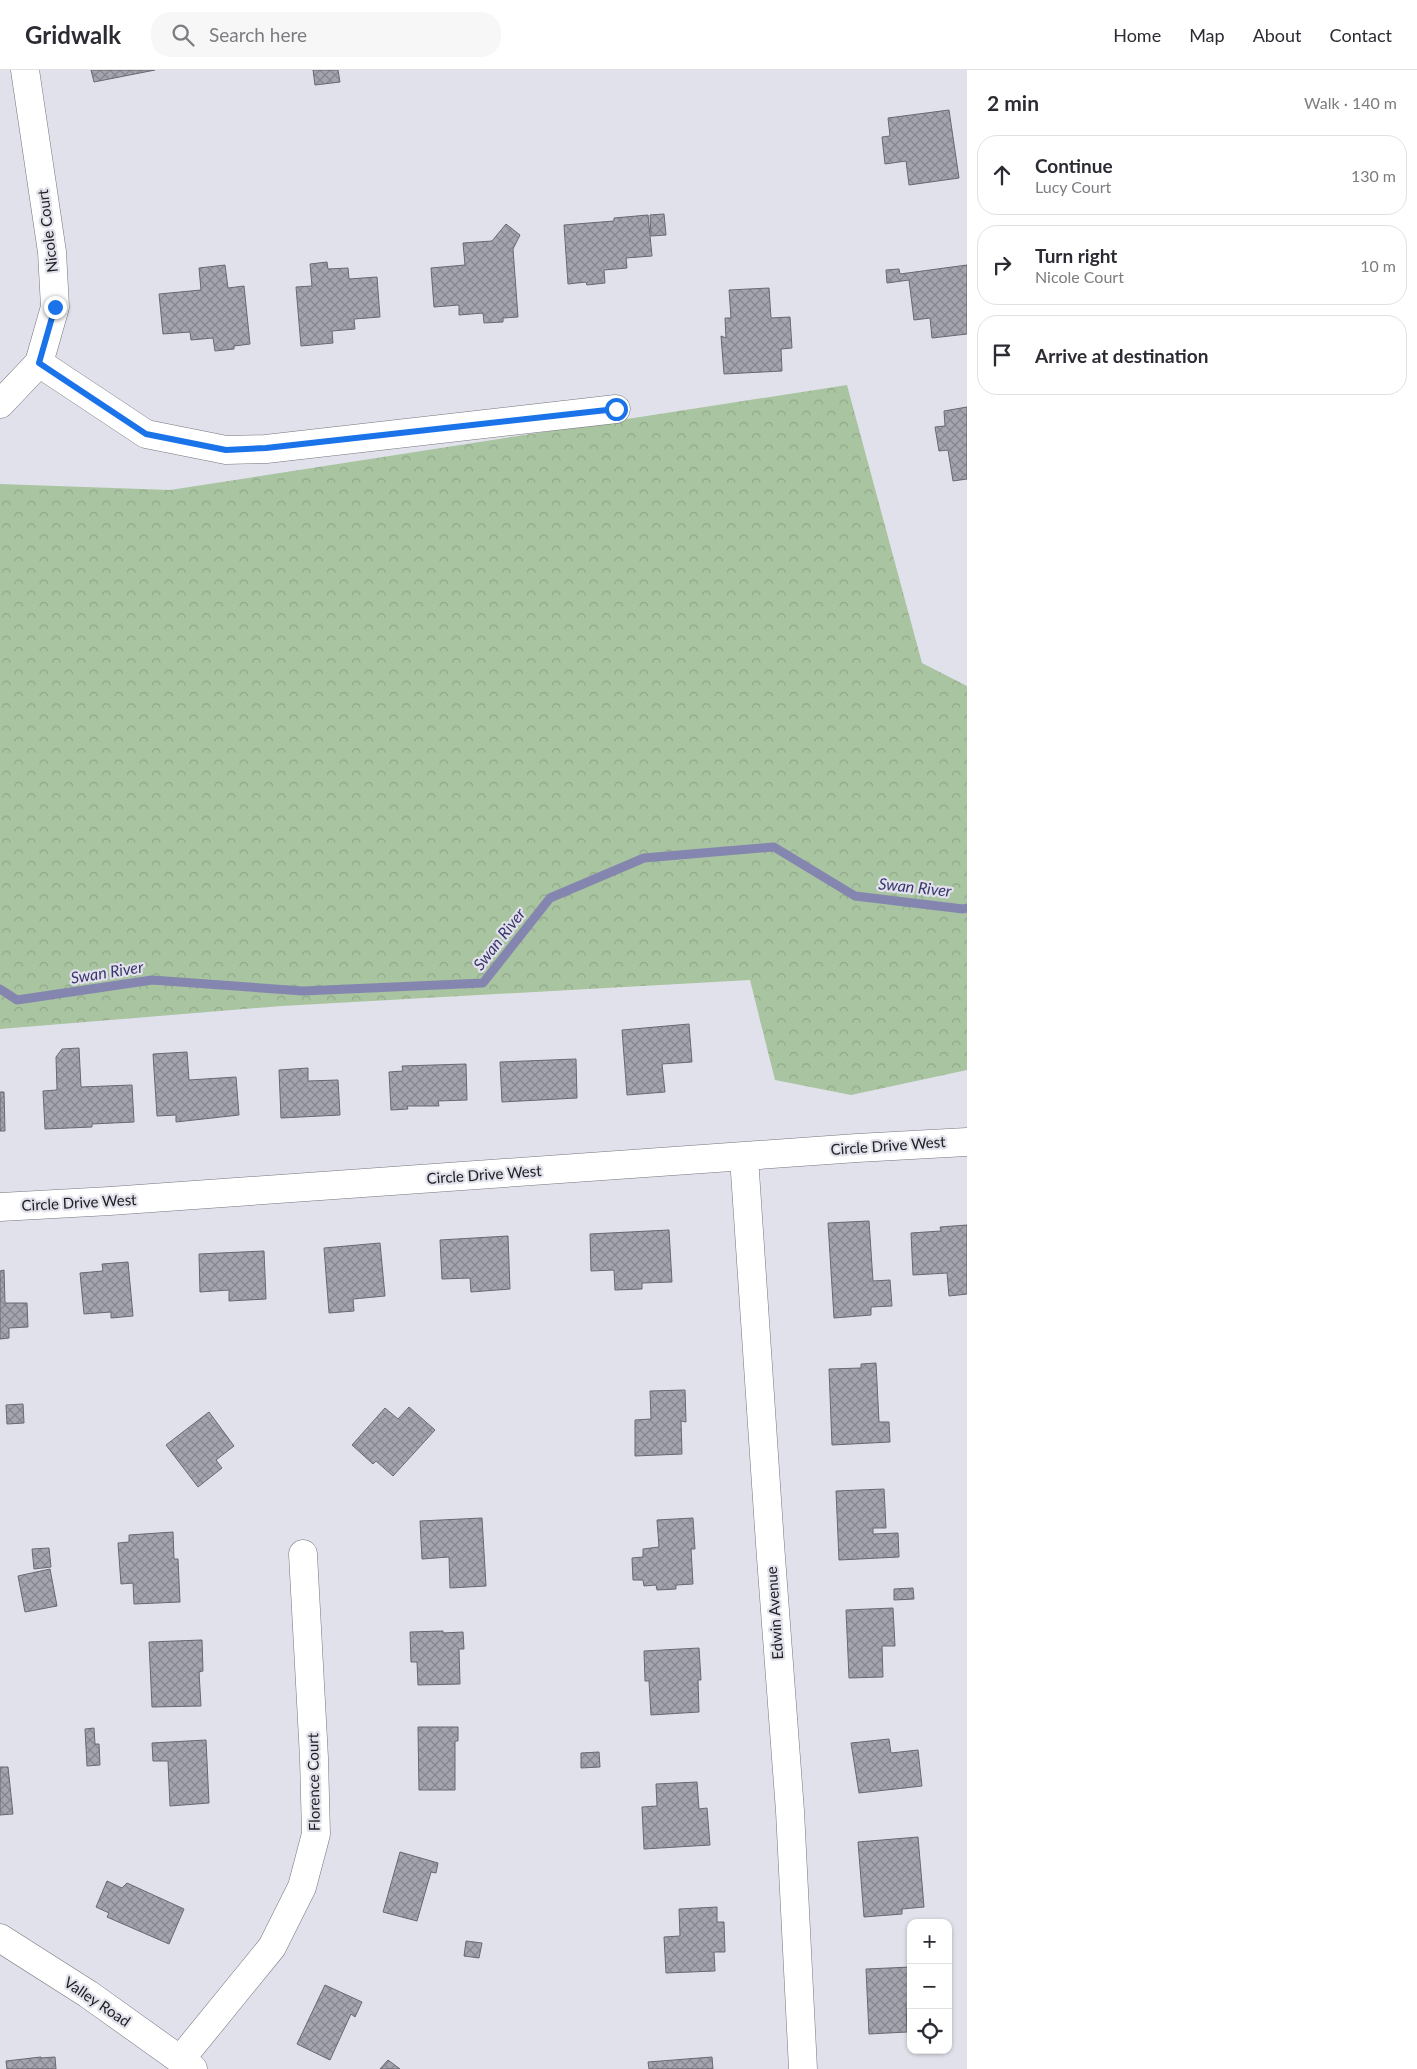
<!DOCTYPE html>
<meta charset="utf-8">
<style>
body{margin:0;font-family:Lato,sans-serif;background:#f7f7f7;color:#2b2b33}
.controls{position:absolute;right:15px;bottom:15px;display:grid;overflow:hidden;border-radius:10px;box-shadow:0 1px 4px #0004}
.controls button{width:45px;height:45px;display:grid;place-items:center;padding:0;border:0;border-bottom:1px solid #e1e1e2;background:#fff;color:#2b2b33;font:25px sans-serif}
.stop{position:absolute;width:15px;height:15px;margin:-11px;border:4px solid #1a73e8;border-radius:50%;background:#fff}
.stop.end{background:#1a73e8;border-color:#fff;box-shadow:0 1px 5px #0008}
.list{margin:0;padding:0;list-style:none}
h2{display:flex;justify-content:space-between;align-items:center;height:65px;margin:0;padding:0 20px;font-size:21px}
h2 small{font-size:16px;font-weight:400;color:#7c7c81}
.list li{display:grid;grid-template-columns:32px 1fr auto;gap:15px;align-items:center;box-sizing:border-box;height:80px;margin:0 10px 10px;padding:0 10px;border:1px solid #e1e1e2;border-radius:20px}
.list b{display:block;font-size:19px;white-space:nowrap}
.list p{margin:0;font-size:16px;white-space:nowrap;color:#7c7c81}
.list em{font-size:16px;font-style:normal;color:#7c7c81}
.icon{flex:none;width:28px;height:28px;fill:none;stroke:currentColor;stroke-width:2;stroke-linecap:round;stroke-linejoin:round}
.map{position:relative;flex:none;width:967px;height:1999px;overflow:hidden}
header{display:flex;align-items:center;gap:30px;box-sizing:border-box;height:70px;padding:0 25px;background:#fff;border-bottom:1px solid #e1e1e2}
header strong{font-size:24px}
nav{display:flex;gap:28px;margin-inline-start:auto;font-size:18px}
.search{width:350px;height:45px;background:#f7f7f7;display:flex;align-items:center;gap:12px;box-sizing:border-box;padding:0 18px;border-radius:20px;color:#7c7c81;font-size:19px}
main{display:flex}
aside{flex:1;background:#fff}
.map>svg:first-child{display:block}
.forest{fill:url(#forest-crowns)}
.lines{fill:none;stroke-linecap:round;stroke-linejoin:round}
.stream{stroke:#8586af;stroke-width:9}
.building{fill:url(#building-cross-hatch);stroke:#676871}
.street-casing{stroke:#74757e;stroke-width:29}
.street{stroke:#fff;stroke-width:28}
.route{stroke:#1a73e8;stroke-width:6}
.labels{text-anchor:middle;stroke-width:4.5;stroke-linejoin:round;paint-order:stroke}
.street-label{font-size:15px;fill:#202024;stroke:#e1e1eb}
.water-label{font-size:16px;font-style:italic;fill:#3a366d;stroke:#e1e1eb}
</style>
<header>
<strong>Gridwalk</strong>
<div class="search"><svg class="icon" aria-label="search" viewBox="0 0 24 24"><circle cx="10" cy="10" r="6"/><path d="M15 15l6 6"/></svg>Search here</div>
<nav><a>Home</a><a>Map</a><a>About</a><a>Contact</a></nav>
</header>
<main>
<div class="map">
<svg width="967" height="1999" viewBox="0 0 967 1999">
<defs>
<pattern id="forest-crowns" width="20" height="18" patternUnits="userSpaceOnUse" patternTransform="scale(1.25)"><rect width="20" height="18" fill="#a9c4a0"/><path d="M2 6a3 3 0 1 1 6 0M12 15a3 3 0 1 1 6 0" fill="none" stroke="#91a88a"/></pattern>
<pattern id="building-cross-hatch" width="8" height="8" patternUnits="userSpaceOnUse" patternTransform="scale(1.25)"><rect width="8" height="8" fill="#a3a4ae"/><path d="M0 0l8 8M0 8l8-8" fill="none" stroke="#84858d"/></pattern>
</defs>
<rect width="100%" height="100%" fill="#e1e1eb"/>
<!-- forest -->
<path class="forest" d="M847,315L922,593L967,616V1000L851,1025L775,1010L750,910L282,936L0,959V414L170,420Z"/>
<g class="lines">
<!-- stream -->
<path class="stream" d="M0,919L17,930L152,910L303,921L483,913L550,828L644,788L774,777L855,826L963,839L967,838"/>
</g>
<!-- building -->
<g class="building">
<path d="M91,0H155L94,12Z"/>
<path d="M313,0H338L340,12L315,15Z"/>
<path d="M949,40L959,108L909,115L906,91L885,94L882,67L890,66L888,48Z"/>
<path d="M664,144L666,165L651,166L650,145Z"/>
<path d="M648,145L652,186L626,188L627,198L604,200L605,213L587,215L586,212L568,214L564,155L614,151V148Z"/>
<path d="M506,154L520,165L513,179L518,247L503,248V252L484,253L483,243L459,245V235L434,237L431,198L465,195L463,173L492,171Z"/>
<path d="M327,192L328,199L348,198L349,209L377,207L380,247L354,249L355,259L332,261L333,273L301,276L296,217L312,216L310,194Z"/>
<path d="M225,195L228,218L244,216L250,274L234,276V279L215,281L213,268L191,270L190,262L163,264L159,224L201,220L199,198Z"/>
<path d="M967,195V264L932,268L930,248L914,250L909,210L887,213L886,200L899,199L900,204Z"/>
<path d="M769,218L771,248L790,247L792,278L781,279L782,301L724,304L721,266L726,268L725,248H731L729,220Z"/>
<path d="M967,337V409L953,411L948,380L939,381L935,357L945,356L944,341Z"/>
<path d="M689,954L692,992L662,994L665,1022L627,1025L622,960Z"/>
<path d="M79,978L81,1017L132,1015L134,1052L92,1054V1057L45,1059L43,1021L57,1020L56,987L62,979Z"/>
<path d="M187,982L189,1010L236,1007L239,1045L176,1052V1045L157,1046L153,984Z"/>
<path d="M576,989L577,1028L502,1032L500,992Z"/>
<path d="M466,994L467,1030L438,1031L439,1036H407L408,1039L391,1040L389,1002L403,1001L402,996Z"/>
<path d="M308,998V1011L338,1010L340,1045L281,1048L279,1000Z"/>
<path d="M0,1022H4L5,1061H0Z"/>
<path d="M869,1151L873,1211L890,1210L892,1236L871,1237V1245L834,1248L828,1153Z"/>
<path d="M967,1155V1224L949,1226L947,1203L913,1205L911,1163L941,1161L940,1157Z"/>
<path d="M669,1160L672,1212L642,1213V1219L615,1220L614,1200L591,1201L590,1164Z"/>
<path d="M508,1166L510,1219L471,1222L470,1208L442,1209L440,1170Z"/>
<path d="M380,1173L385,1226L353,1229L354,1241L329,1243L324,1178Z"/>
<path d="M264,1181L266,1229L229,1231V1220L200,1222L199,1184Z"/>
<path d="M128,1192L133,1246L111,1248V1242L84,1244L80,1203L103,1201L102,1194Z"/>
<path d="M4,1200L5,1233H27L28,1257L9,1258V1268L0,1269V1201Z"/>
<path d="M876,1293L879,1352H889L890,1372L832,1375L829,1299L861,1298V1294Z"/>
<path d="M685,1320L686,1352L681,1351L682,1384L635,1386V1350L651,1349L650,1321Z"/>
<path d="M23,1334L24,1353L7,1354L6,1335Z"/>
<path d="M409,1337L435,1360L393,1406L376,1391L373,1394L352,1375L385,1338L398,1349Z"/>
<path d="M209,1342L234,1376L216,1390L222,1398L198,1417L166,1375Z"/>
<path d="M884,1419L886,1458H873V1464L898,1463L899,1487L839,1490L836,1421Z"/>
<path d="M482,1448L486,1516L450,1518L449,1487L422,1489L420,1451Z"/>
<path d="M693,1448L695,1479H691L693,1514L676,1515V1519L657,1520L656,1515L644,1516L643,1510H633L632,1488L643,1487V1479L659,1477L657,1450Z"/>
<path d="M173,1462L174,1489H178L180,1532L134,1534L133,1513L121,1514L118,1473L129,1472V1465Z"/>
<path d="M49,1478L51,1497L34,1499L32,1479Z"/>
<path d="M50,1499L57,1536L25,1542L18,1506Z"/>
<path d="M913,1518L914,1529L894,1530V1519Z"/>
<path d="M893,1538L895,1576H882L883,1607L849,1608L846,1540Z"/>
<path d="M443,1561V1563L463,1562L464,1579H459L460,1614L418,1615L417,1592H411L410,1562Z"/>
<path d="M202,1570L203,1601L199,1602L201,1636L152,1637L149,1572Z"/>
<path d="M699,1578L701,1610H698L699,1642L651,1645L649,1611H645L644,1581Z"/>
<path d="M418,1657H458V1671H455V1720H419Z"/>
<path d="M94,1658L95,1674H99L100,1695L87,1696L85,1659Z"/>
<path d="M889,1669L891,1683L918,1680L922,1716L859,1723L851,1673Z"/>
<path d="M206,1670L209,1733L170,1736L168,1691H153L152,1673Z"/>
<path d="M599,1682L600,1697L581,1698V1683Z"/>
<path d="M0,1697H8L13,1744L0,1745Z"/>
<path d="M697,1712L699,1739L707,1738L710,1775L644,1779L642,1737L657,1736L656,1714Z"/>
<path d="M918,1767L924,1837L902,1839V1844L864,1847L858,1772Z"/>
<path d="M400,1782L438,1793L436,1803L431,1802L417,1851L383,1842Z"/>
<path d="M107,1811L122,1818L127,1813L184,1839L169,1874L107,1847L109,1843L96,1837Z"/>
<path d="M717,1837V1852H724L725,1882H714L715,1901L666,1903L664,1867L680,1866L679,1839Z"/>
<path d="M466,1871L482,1873L479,1888L464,1886Z"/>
<path d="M911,1897V1933H906L907,1962L869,1964L866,1899Z"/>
<path d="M325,1915L362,1932L355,1947L351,1944L330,1990L297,1974Z"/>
<path d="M41,1987V1988L55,1987L56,1999H7L6,1991Z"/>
<path d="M712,1987L713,1999H649L648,1992Z"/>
<path d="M388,1990L400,1999H380Z"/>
</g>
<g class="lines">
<!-- street casing -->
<g class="street-casing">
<g id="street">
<path d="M39,293L146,364L226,380L266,379L616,339"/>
<path d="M0,334L39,293L55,237L52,182L25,0"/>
<path d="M744,1087L770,1474L790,1741L803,1999"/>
<path d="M0,1137L110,1131L857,1078L967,1072"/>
<path d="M0,1868L88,1924L193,1999"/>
<path d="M180,1990L272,1877L302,1817L316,1764L314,1688L303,1484"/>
</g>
</g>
<!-- street -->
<use href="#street" class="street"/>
</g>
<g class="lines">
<!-- route -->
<path class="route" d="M55,237L39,293L146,364L226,380L266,378L616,339"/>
</g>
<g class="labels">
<!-- street labels -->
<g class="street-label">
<text transform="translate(48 161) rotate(-97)" y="5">Nicole Court</text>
<text transform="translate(888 1076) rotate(-4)" y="5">Circle Drive West</text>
<text transform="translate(484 1105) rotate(-4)" y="5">Circle Drive West</text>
<text transform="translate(79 1133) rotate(-3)" y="5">Circle Drive West</text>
<text transform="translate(775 1543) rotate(-94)" y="5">Edwin Avenue</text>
<text transform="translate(314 1712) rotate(-91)" y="5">Florence Court</text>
<text transform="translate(97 1932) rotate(34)" y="5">Valley Road</text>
</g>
<!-- water labels -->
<g class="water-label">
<text transform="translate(915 817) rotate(6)" y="6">Swan River</text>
<text transform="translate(499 869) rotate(-52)" y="6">Swan River</text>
<text transform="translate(107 902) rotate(-9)" y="6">Swan River</text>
</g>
</g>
</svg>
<div class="controls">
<button>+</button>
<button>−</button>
<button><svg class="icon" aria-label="locate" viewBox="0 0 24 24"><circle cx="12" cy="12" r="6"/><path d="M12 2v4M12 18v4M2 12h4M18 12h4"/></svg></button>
</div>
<div class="stop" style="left:616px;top:339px"></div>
<div class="stop end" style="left:55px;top:237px"></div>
</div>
<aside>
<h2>2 min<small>Walk · 140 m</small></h2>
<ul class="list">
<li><svg class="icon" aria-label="ahead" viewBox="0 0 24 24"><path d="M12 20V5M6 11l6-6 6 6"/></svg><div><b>Continue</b><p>Lucy Court</p></div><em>130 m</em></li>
<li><svg class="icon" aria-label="right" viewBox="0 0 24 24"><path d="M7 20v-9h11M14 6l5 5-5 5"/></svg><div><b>Turn right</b><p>Nicole Court</p></div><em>10 m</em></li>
<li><svg class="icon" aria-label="arrive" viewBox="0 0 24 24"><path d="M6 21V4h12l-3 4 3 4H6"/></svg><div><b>Arrive at destination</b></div></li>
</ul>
</aside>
</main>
